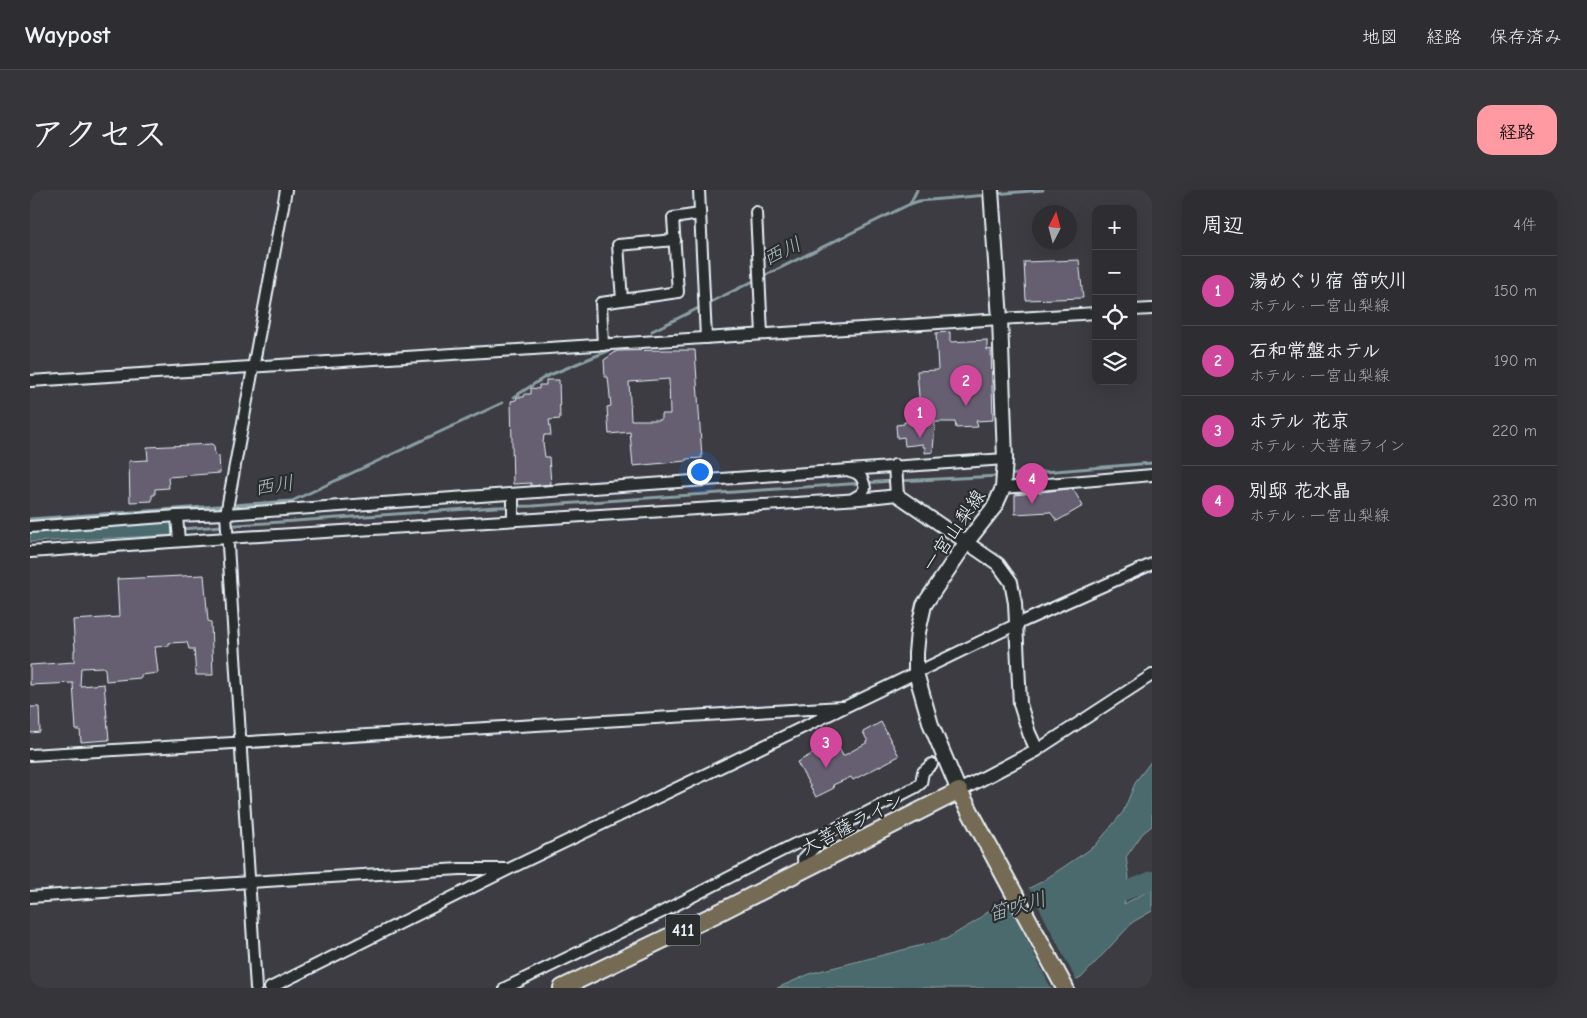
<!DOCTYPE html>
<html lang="ja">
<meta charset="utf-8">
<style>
body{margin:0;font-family:"Comic Neue","Klee One",sans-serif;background:#35353a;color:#f1f3f6}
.controls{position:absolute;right:15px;top:15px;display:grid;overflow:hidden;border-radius:10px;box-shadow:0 5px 20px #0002}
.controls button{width:45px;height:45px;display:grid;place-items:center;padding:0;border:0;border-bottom:1px solid #48494d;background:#2d2d32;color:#f1f3f6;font:25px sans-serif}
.compass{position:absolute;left:1002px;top:15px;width:45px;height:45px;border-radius:50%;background:#2d2d32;box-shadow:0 5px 20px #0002;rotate:6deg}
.you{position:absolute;left:669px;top:281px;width:18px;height:18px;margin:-12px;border:4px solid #fff;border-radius:50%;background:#1a73e8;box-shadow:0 0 0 8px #1a73e833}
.badge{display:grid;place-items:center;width:32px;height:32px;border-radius:50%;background:#ff9aa2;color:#fff;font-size:16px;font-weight:700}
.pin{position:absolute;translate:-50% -41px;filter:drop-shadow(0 1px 2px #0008)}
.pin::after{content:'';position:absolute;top:26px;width:18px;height:15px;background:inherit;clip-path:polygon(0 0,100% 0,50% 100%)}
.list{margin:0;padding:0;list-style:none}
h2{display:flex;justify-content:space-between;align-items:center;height:65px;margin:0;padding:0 20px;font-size:21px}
h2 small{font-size:16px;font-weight:400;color:#a7a8ac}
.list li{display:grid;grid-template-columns:32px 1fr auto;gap:15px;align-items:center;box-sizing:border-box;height:70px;padding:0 20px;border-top:1px solid #48494d}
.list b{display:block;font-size:19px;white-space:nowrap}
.list p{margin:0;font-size:16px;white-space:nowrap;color:#a7a8ac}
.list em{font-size:16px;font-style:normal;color:#a7a8ac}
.icon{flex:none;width:28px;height:28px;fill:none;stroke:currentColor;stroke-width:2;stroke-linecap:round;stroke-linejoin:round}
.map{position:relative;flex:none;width:1122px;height:798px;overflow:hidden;border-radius:15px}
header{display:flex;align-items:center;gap:30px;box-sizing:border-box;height:70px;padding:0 25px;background:#2d2d32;border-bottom:1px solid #48494d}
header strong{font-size:24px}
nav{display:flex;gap:28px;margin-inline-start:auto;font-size:18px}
.intro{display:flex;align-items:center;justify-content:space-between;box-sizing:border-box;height:120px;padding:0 30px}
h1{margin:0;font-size:35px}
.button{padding:12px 22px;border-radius:15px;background:#ff9aa2;color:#111;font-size:18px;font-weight:700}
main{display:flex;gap:30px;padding:0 30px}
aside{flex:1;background:#2d2d32;border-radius:15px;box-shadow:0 5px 20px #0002}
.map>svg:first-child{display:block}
.water{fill:#4c6a6d;stroke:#8aa0a5}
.pier{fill:#3c3c42}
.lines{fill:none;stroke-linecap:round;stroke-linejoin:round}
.stream{stroke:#8aa0a5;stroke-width:3}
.river{stroke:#4c6a6d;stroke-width:18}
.building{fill:#655f71;stroke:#e8f1f8;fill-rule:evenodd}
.minor-casing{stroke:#e8f1f8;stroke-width:14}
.tertiary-casing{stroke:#e8f1f8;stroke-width:16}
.secondary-casing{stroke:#e8f1f8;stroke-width:18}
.trunk-casing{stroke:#e8f1f8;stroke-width:20}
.minor{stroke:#2a2d2e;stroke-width:10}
.tertiary{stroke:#2a2d2e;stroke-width:12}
.secondary{stroke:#2a2d2e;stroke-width:14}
.trunk{stroke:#756b52;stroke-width:16}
.labels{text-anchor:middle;stroke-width:4.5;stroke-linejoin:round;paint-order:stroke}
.shield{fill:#2a2d2e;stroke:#afb6bb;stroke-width:1}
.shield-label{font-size:18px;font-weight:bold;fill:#e8f1f8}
.street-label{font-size:19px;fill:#e8f1f8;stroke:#2a2d2e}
.water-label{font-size:20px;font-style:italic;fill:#aabbc0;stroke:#2a2d2e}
</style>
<header>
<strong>Waypost</strong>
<nav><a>地図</a><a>経路</a><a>保存済み</a></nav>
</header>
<div class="intro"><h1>アクセス</h1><a class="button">経路</a></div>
<main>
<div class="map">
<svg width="1122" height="798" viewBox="0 0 1122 798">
<rect width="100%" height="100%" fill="#3c3c42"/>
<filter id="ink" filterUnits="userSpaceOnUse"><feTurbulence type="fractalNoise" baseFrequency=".02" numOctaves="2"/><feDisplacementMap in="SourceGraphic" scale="10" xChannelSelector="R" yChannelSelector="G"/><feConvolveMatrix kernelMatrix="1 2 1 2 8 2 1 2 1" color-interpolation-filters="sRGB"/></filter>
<g filter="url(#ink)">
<!-- water -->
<g class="water">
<path d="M145,331L146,345L0,352V340Z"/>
<path d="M1122,570V636L1113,643L1096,667L1099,687L1094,714L1122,699V721L1103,732L1051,788L1029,798H747L782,783L916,749L948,730L962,718L1011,692L1065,656L1093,622L1106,591Z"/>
</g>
<!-- pier -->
<path class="pier" d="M998,696L1047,792L1035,798H1021L976,708Z"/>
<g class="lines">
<!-- stream -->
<g class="stream">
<path d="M965,4L1013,0"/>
<path d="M880,14L887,0"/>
<path d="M622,141L880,14L889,11L957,5"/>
<path d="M484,207L515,187L585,158"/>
<path d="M978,285L1122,273"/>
<path d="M868,291L969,286"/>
<path d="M0,329L262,311L472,213"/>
<path d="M150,339L466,317L503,316L862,291"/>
</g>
<!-- river -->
<path class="river" d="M1076,709L1122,690"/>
</g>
<!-- building -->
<g class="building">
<path d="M1049,70L1053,108L996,110L994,72Z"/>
<path d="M920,142V152L957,150V160L961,159L963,230L946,231L948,237L926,238L925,232H905L903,262L895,263V257H893V254L875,256L874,247L867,248L866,235L874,234V232L891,231L887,181L908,180L906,143Z"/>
<path d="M634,160H665L672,268L656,269V271L603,276L600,242L579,244L577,217L581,216L578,187H575L574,170L587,161ZM639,189L640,224H631V230H601L599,192Z"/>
<path d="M516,190H529L530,229L519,230L521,245H514L513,253L515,267H519L521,294L501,296V293L483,294L481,211L486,210L487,207H494L495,204H501V198L509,199V195H516Z"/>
<path d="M182,254L184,256L185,265L189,266L190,283L138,287L139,298L125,299V305H122V311L100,312L99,271L118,270L117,257Z"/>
<path d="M1037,299H1043L1053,316L1027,331L1020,322L985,324V305Z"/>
<path d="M174,385L178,431L181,432L183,485H166L164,459H159L157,452L139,453V456L125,457L128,483L111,485V488L76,491L75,479L73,477L51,478L50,496L74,494L79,550L51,552L50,540H46L43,493L0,495V475L44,472V460H45L43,430L89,427L87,389Z"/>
<path d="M0,517H9L10,542L0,543Z"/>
<path d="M851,532L869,566L823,590L821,587L803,595L804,598L786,607L767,572L788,561L785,555L797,549L800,554L805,550L813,566L838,552L833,542Z"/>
</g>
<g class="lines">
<!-- minor casing -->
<g class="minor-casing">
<g id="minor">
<path d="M669,0L676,148"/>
<path d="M726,22L732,144"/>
<path d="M592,110L588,55L645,50"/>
<path d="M1103,120L1122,119"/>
<path d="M573,155L571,113L648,102L643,28L670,24"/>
<path d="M0,191L1066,123"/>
<path d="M820,281C830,283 833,288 835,298L831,304L824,308"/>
<path d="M973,298L1122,285"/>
<path d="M483,304V330"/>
<path d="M147,326L149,351"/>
<path d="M0,337L147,326L196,324L975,269"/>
<path d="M0,362L197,348L830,309L867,305"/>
<path d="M1007,560L1122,485"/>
<path d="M0,565L812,517"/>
<path d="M774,680L773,669L799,643"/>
<path d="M0,707L220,692L430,679H476"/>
<path d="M226,798L196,324L256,0"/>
<path d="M240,798L479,679L985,435L1122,374"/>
<path d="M475,798L632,722L739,667L765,654L801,641L886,597L891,593L893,582L902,574"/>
</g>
</g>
<!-- tertiary casing -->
<g class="tertiary-casing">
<path id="tertiary" d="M865,276L867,305L968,374L981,392L985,413L990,514L999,543L1007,560L929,601"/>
</g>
<!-- secondary casing -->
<g class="secondary-casing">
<path id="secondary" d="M929,601L901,535L886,483V463L888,442L894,415L936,353L965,316L973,298L975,269L970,129L961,0"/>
</g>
<!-- trunk casing -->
<g class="trunk-casing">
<path id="trunk" d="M532,798L684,725L929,601L1035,798"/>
</g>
<!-- minor -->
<use href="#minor" class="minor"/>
<!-- tertiary -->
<use href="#tertiary" class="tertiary"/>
<!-- secondary -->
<use href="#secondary" class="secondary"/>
<!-- trunk -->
<use href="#trunk" class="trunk"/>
</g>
</g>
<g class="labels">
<!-- shield labels -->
<rect class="shield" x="635.5" y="724.5" width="35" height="31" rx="4"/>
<g class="shield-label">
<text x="653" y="746">411</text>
</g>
<!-- street labels -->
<g class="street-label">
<text transform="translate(923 340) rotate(-55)" y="7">一宮山梨線</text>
<text transform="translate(822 633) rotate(-27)" y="7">大菩薩ライン</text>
</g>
<!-- water labels -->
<g class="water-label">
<text transform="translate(752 61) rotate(-26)" y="7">西川</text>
<text transform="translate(244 295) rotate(-9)" y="7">西川</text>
<text transform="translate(987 716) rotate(-16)" y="7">笛吹川</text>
</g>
</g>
</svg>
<div class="controls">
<button>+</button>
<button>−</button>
<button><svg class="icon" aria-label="locate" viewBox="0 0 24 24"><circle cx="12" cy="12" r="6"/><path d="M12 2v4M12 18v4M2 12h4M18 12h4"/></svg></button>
<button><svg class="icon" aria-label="layers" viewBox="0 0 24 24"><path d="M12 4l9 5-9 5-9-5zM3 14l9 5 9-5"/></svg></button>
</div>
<svg class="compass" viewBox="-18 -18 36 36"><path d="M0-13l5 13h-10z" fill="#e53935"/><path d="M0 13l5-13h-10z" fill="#a7a8ac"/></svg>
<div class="you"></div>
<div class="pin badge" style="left:890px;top:248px;background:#d1479c">1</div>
<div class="pin badge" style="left:936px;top:216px;background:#d1479c">2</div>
<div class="pin badge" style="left:796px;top:578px;background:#d1479c">3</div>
<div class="pin badge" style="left:1002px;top:314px;background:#d1479c">4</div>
</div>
<aside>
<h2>周辺<small>4件</small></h2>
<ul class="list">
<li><span class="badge" style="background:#d1479c">1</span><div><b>湯めぐり宿 笛吹川</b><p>ホテル · 一宮山梨線</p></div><em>150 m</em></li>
<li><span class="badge" style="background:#d1479c">2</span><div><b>石和常盤ホテル</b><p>ホテル · 一宮山梨線</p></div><em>190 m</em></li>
<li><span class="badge" style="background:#d1479c">3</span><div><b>ホテル 花京</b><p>ホテル · 大菩薩ライン</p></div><em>220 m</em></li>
<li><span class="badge" style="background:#d1479c">4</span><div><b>別邸 花水晶</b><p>ホテル · 一宮山梨線</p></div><em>230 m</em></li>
</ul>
</aside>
</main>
